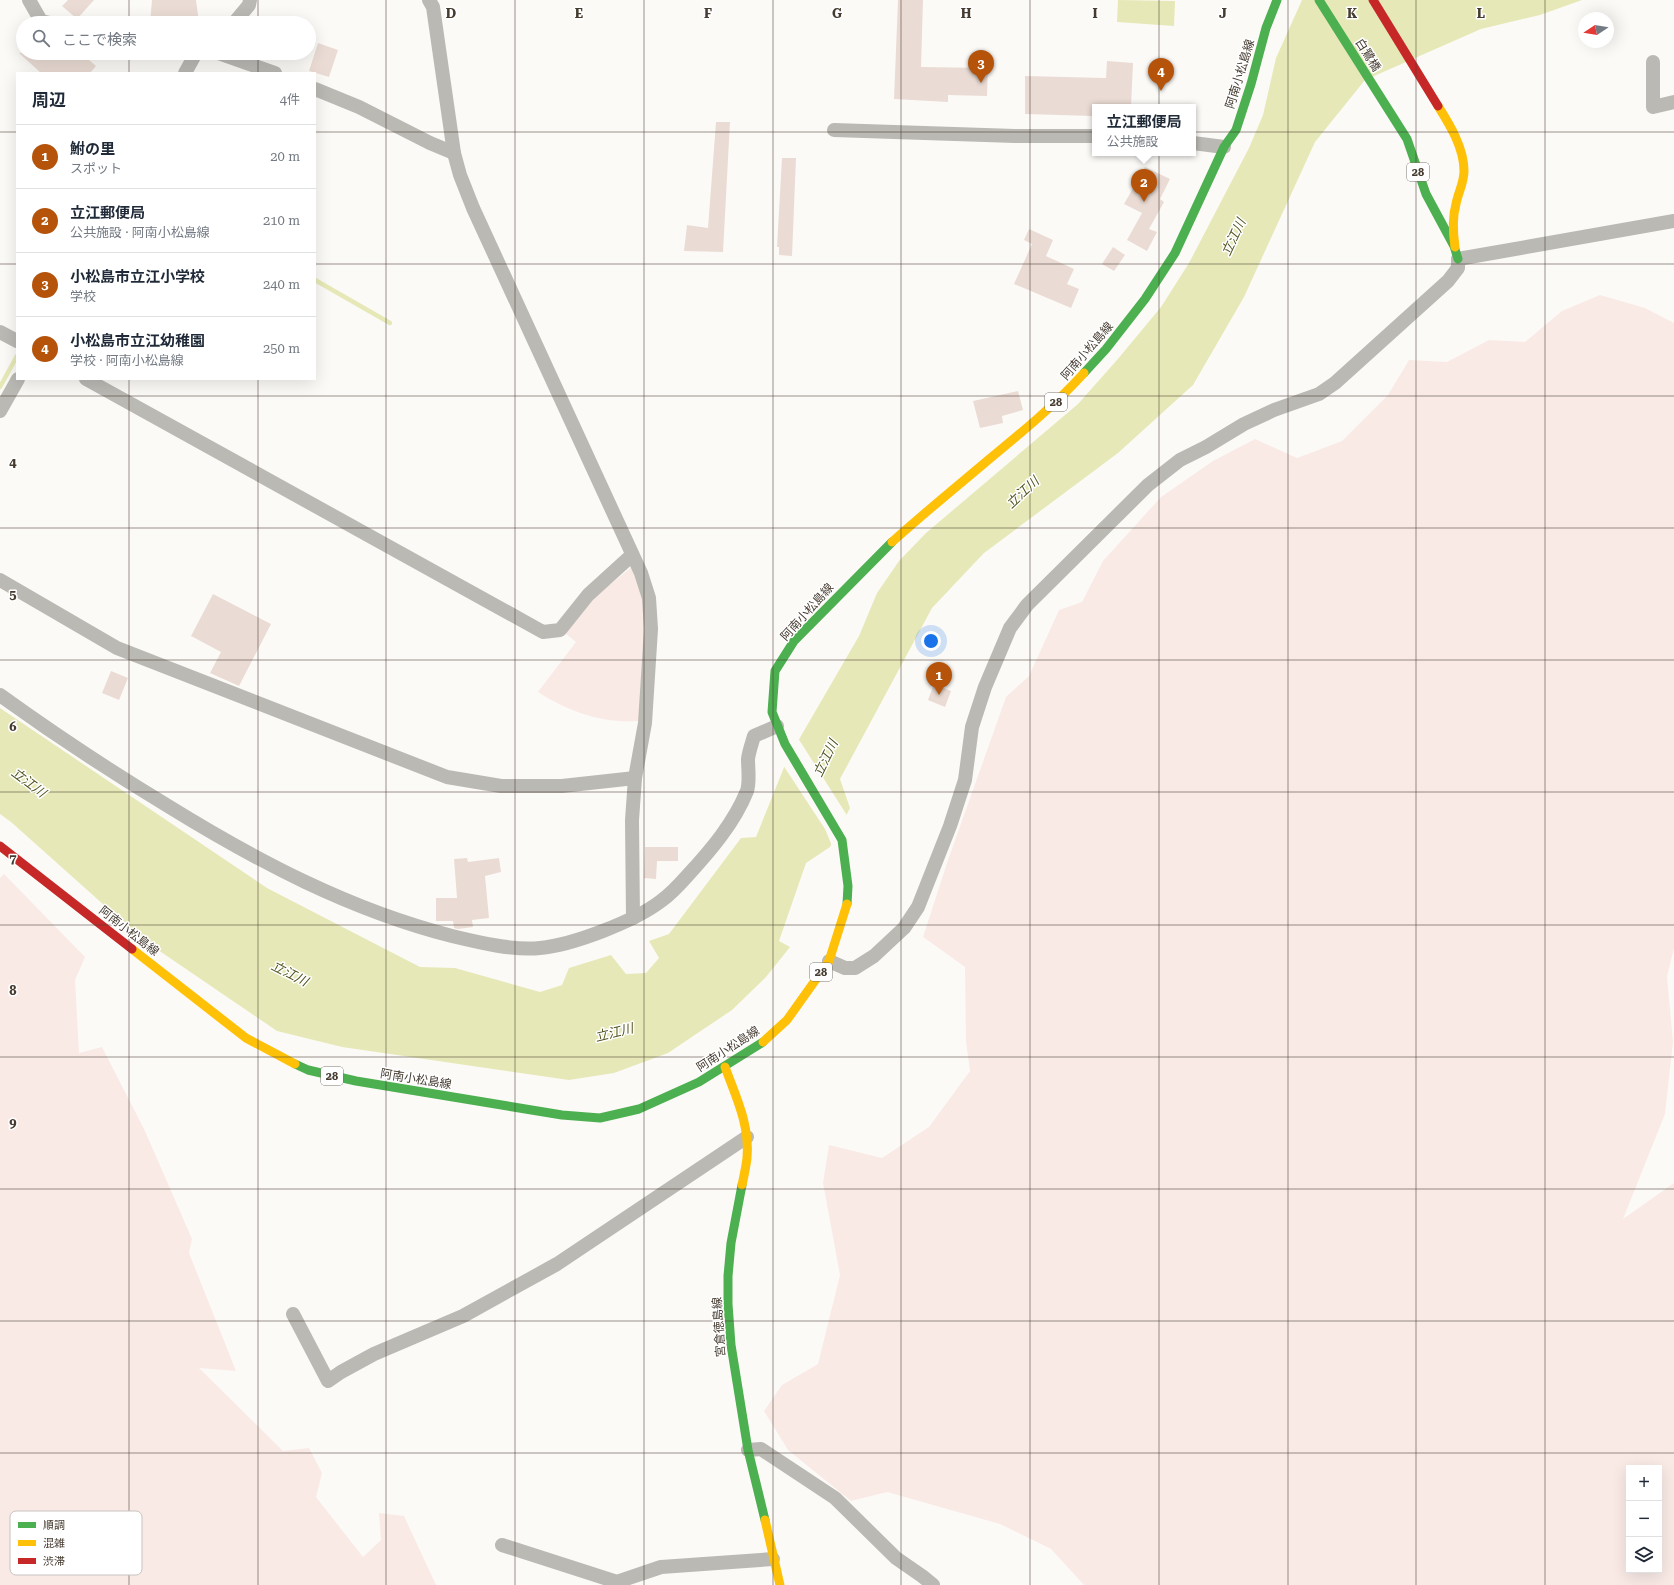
<!DOCTYPE html>
<html lang="ja">
<meta charset="utf-8">
<style>
body{margin:0;font-family:"Roboto Serif","Noto Sans JP",serif;background:#f6f6f7;color:#1f2937}
.controls{position:absolute;right:12px;bottom:12px;display:grid;overflow:hidden;border-radius:0px;box-shadow:0 4px 16px #0002}
.controls button{width:36px;height:36px;display:grid;place-items:center;padding:0;border:0;border-bottom:1px solid #e0e1e3;background:#fff;color:#1f2937;font:20px sans-serif}
.compass{position:absolute;left:1578px;top:12px;width:36px;height:36px;border-radius:50%;background:#fff;box-shadow:0 4px 16px #0002;rotate:258deg}
.you{position:absolute;left:931px;top:641px;width:14px;height:14px;margin:-10px;border:3px solid #fff;border-radius:50%;background:#1a73e8;box-shadow:0 0 0 6px #1a73e833}
.badge{display:grid;place-items:center;width:26px;height:26px;border-radius:50%;background:#b45309;color:#fff;font-size:13px;font-weight:700}
.pin{position:absolute;translate:-50% -33px;filter:drop-shadow(0 1px 2px #0008)}
.pin::after{content:'';position:absolute;top:21px;width:14px;height:12px;background:inherit;clip-path:polygon(0 0,100% 0,50% 100%)}
.popup{position:absolute;left:1092px;top:104px;width:104px;height:52px;box-sizing:border-box;display:grid;place-content:center;border-radius:0px;background:#fff;filter:drop-shadow(0 1px 3px #0005);font-size:13px;white-space:nowrap;color:#747a83}
.popup b{font-size:15px;color:#1f2937}
.popup::after{content:'';position:absolute;left:50%;top:100%;margin-left:-8px;border:8px solid transparent;border-top-color:#fff}
.list{margin:0;padding:0;list-style:none}
h2{display:flex;justify-content:space-between;align-items:center;height:52px;margin:0;padding:0 16px;font-size:17px}
h2 small{font-size:13px;font-weight:400;color:#747a83}
.list li{display:grid;grid-template-columns:26px 1fr auto;gap:12px;align-items:center;box-sizing:border-box;height:64px;padding:0 16px;border-top:1px solid #e0e1e3}
.list b{display:block;font-size:15px;white-space:nowrap}
.list p{margin:0;font-size:13px;white-space:nowrap;color:#747a83}
.list em{font-size:13px;font-style:normal;color:#747a83}
.icon{flex:none;width:22px;height:22px;fill:none;stroke:currentColor;stroke-width:2;stroke-linecap:round;stroke-linejoin:round}
.map{position:relative;flex:none;width:1674px;height:1585px;overflow:hidden}
.search{position:absolute;background:#fff;box-shadow:0 4px 16px #0002;left:16px;top:16px;width:300px;height:44px;display:flex;align-items:center;gap:10px;box-sizing:border-box;padding:0 14px;border-radius:22px;color:#747a83;font-size:15px}
.panel{position:absolute;background:#fff;box-shadow:0 4px 16px #0002;left:16px;top:72px;width:300px;height:308px;border-radius:0px}
.map>svg:first-child{display:block}
.green{fill:#f9eae6;fill-rule:evenodd}
.water{fill:#e6e9b7}
.pier{fill:#fcfaf7}
.lines{fill:none;stroke-linecap:round;stroke-linejoin:round}
.stream{stroke:#e6e9b7;stroke-width:4.5}
.building{fill:#eadcd4}
.street{stroke:#bbb9b4;stroke-width:14}
.fast{stroke:#4caf50;stroke-width:9}
.slow{stroke:#ffc107;stroke-width:9}
.jam{stroke:#c62828;stroke-width:9}
.grid{fill:none;stroke:#453b30;stroke-width:1;stroke-opacity:0.55}
.labels{text-anchor:middle;stroke-width:3;stroke-linejoin:round;paint-order:stroke}
.shield{fill:#fff;stroke:#7d766e;stroke-width:1}
.shield-label{font-size:11px;font-weight:bold;fill:#453b30}
.street-label{font-size:12px;fill:#453b30;stroke:#fff}
.water-label{font-size:13px;font-style:italic;fill:#50521f;stroke:#fff}
.key{fill:#fff;stroke:#c7c4c1;stroke-width:1}
.key-label{font-size:11px;fill:#453b30}
.grid-label{font-size:13px;text-anchor:middle;font-weight:bold;fill:#453b30;stroke:#fff;stroke-width:3;stroke-linejoin:round;paint-order:stroke}
</style>
<div class="map">
<svg width="1674" height="1585" viewBox="0 0 1674 1585">
<rect width="100%" height="100%" fill="#fcfaf7"/>
<!-- green -->
<g class="green">
<path d="M1600,295L1645,308L1674,323V948L1667,977L1673,1042L1665,1114L1623,1219L1674,1183V1585H1084L1051,1549L1000,1524L887,1492L851,1501L788,1450L764,1411L782,1385L818,1364L840,1275L823,1183L829,1145L882,1158L929,1127L970,1071L966,1042L965,967L923,937L948,860L1006,697L1029,676L1059,610L1082,602L1103,561L1161,497L1213,461L1255,439L1297,458L1342,441L1388,395L1409,360L1447,362L1489,340L1525,342L1562,311ZM1629,1468H1659V1570H1629Z"/>
<path d="M632,567L642,591L645,609L639,721C603,724 567,711 538,692L576,642L565,633L591,600Z"/>
<path d="M4,874L85,957L75,980L79,1053L102,1047L145,1131L192,1239L189,1253L236,1371L199,1368L283,1451L309,1448L322,1473L316,1497L363,1557L381,1540L379,1513L404,1516L436,1585H0V878Z"/>
</g>
<!-- water -->
<g class="water">
<path d="M1118,0L1175,1L1174,26L1117,22Z"/>
<path d="M1302,0H1582L1540,15L1481,29L1365,80L1315,142L1244,297L1193,385L1118,453L984,553L932,608L840,779L850,808L830,847L806,863L779,941L790,947L766,977L732,1010L668,1053L614,1073L569,1080L342,1047L277,1031L142,939L11,822L0,814V708L267,888L420,967L455,968L540,992L562,985L569,968L611,955L626,974L646,973L659,958L649,941L669,934L741,838L756,837L787,760L859,636L877,593L899,561L926,533L1078,404L1117,360L1161,307L1189,263L1249,148L1263,115L1276,58Z"/>
</g>
<!-- pier -->
<path class="pier" d="M798,738L848,817L832,846L825,829L783,765Z"/>
<g class="lines">
<!-- stream -->
<g class="stream">
<path d="M315,280L390,323"/>
<path d="M0,387L17,356"/>
</g>
</g>
<!-- building -->
<g class="building">
<path d="M68,0H94L77,19L62,6Z"/>
<path d="M152,0H196L199,23H150Z"/>
<path d="M898,0H923L921,67L988,68L987,96L948,95V102L894,99Z"/>
<path d="M318,43L338,50L329,77L309,71Z"/>
<path d="M19,53H81L96,66L90,73H41Z"/>
<path d="M1107,61L1133,63L1131,107H1092V116L1025,114V76L1106,78Z"/>
<path d="M716,122H730L723,252L684,251L687,225L708,228Z"/>
<path d="M782,158H796L792,256L779,255V247H777Z"/>
<path d="M1145,167L1170,179L1160,199L1164,202L1149,229L1157,232L1147,251L1127,240L1142,213L1124,204Z"/>
<path d="M1029,229L1053,240L1046,256L1074,269L1067,284L1079,289L1071,308L1014,284L1032,244L1024,240Z"/>
<path d="M1113,247L1125,255L1114,271L1102,264Z"/>
<path d="M1018,391L1023,410L1002,416L1003,423L980,428L973,401Z"/>
<path d="M213,594L271,624L239,686L210,673L221,652L191,636Z"/>
<path d="M111,671L128,678L119,700L102,693Z"/>
<path d="M934,684L951,691L945,707L928,700Z"/>
<path d="M645,847H678V861H657L656,879L644,878Z"/>
<path d="M467,858L468,862L499,858L501,872L485,876L489,918L472,920L473,927L458,929L454,928L453,921H436V898H457L454,859Z"/>
</g>
<g class="lines">
<!-- street -->
<g class="street">
<path d="M29,0L41,21L50,23"/>
<path d="M429,0L433,7L454,153L460,175L473,208L641,573L649,598L651,629L645,723L635,778L632,820L633,918"/>
<path d="M234,23L249,5L250,0"/>
<path d="M213,53H218L275,73"/>
<path d="M1653,62V107L1674,102"/>
<path d="M185,73L196,53"/>
<path d="M315,89L359,107L430,143L454,153"/>
<path d="M834,130L1015,136H1095"/>
<path d="M1193,143L1224,147"/>
<path d="M0,332L17,341"/>
<path d="M86,379L543,632L560,630L588,595L632,555"/>
<path d="M0,411L18,379"/>
<path d="M0,580L117,648L447,777L501,786H562L635,778"/>
<path d="M0,695C54,734 110,771 168,806C257,861 350,910 452,936C477,942 514,951 540,948C573,945 635,921 661,901C671,894 680,884 688,875C711,850 734,823 747,791C750,782 748,769 748,759C749,751 752,743 754,736L777,726"/>
<path d="M829,961L845,968H855L874,956L904,928L918,907L950,826L965,780L972,727L985,687L1010,628L1027,605L1148,485L1180,460L1206,447L1244,424L1274,410L1319,394L1335,383L1448,281L1458,268V259L1674,221"/>
<path d="M293,1314L328,1381L341,1372L374,1354L463,1316L557,1264L747,1137"/>
<path d="M748,1450L761,1449L835,1498L896,1558L922,1576L933,1585"/>
<path d="M502,1545L617,1582L661,1567L773,1559"/>
</g>
<!-- fast -->
<g class="fast">
<path d="M1319,0L1407,139L1426,194L1454,246L1458,259"/>
<path d="M1084,373L1106,349L1145,299L1175,253L1224,147L1236,130L1251,84L1266,28L1277,0"/>
<path d="M847,904L848,886L842,840L785,744L772,712L775,671L794,641L892,542"/>
<path d="M295,1064L308,1070L356,1081L562,1115L600,1118L639,1109L699,1082L763,1042"/>
<path d="M742,1185L731,1243L728,1276V1304L731,1345L748,1450L765,1520"/>
</g>
<!-- slow -->
<g class="slow">
<path d="M1438,106C1450,125 1464,148 1464,171C1464,183 1458,193 1456,204C1452,218 1453,233 1455,247"/>
<path d="M892,542C923,514 955,488 987,461C1021,433 1054,406 1084,373"/>
<path d="M132,949L246,1038L295,1064"/>
<path d="M763,1042L787,1020L829,961L847,904"/>
<path d="M725,1067C736,1097 750,1125 747,1158C746,1167 744,1176 742,1185"/>
<path d="M765,1520L780,1585"/>
</g>
<!-- jam -->
<g class="jam">
<path d="M1373,0L1438,106"/>
<path d="M0,846L132,949"/>
</g>
</g>
<!-- grid -->
<path class="grid" d="M129,0V23M258,0V23M386,0V1585M515,0V1585M644,0V1585M773,0V1585M901,0V1585M1030,0V1585M1159,0V1585M1288,0V1585M1416,0V1585M1545,0V1585M129,53V73M258,53V73M0,132H17M315,132H1674M0,264H17M315,264H1674M129,379V1585M258,379V1585M0,396H1674M0,528H1674M0,660H1674M0,792H1674M0,925H1674M0,1057H1674M0,1189H1674M0,1321H1674M0,1453H1674"/>
<g class="labels">
<!-- shield labels -->
<g class="shield">
<rect x="1407" y="163" width="22" height="18" rx="3"/>
<rect x="1045" y="393" width="22" height="18" rx="3"/>
<rect x="810" y="963" width="22" height="18" rx="3"/>
<rect x="321" y="1067" width="22" height="18" rx="3"/>
</g>
<g class="shield-label">
<text x="1418" y="176">28</text>
<text x="1056" y="406">28</text>
<text x="821" y="976">28</text>
<text x="332" y="1080">28</text>
</g>
<!-- street labels -->
<g class="street-label">
<text transform="translate(1368 55) rotate(58)" y="4">白鷺橋</text>
<text transform="translate(1240 74) rotate(-73)" y="4">阿南小松島線</text>
<text transform="translate(1087 351) rotate(-49)" y="4">阿南小松島線</text>
<text transform="translate(807 612) rotate(-48)" y="4">阿南小松島線</text>
<text transform="translate(129 931) rotate(38)" y="4">阿南小松島線</text>
<text transform="translate(728 1049) rotate(-33)" y="4">阿南小松島線</text>
<text transform="translate(416 1079) rotate(9)" y="4">阿南小松島線</text>
<text transform="translate(719 1327) rotate(-94)" y="4">宮倉徳島線</text>
</g>
<!-- water labels -->
<g class="water-label">
<text transform="translate(1233 237) rotate(-65)" y="5">立江川</text>
<text transform="translate(1022 492) rotate(-43)" y="5">立江川</text>
<text transform="translate(825 758) rotate(-64)" y="5">立江川</text>
<text transform="translate(29 782) rotate(37)" y="5">立江川</text>
<text transform="translate(290 973) rotate(27)" y="5">立江川</text>
<text transform="translate(614 1032) rotate(-14)" y="5">立江川</text>
</g>
</g>
<!-- legend -->
<rect x="10" y="1511" width="132" height="64" rx="6" class="key"/>
<rect x="18" y="1522" width="18" height="6" fill="#4caf50"/>
<rect x="18" y="1540" width="18" height="6" fill="#ffc107"/>
<rect x="18" y="1558" width="18" height="6" fill="#c62828"/>
<g class="key-label">
<text x="43" y="1529">順調</text>
<text x="43" y="1547">混雑</text>
<text x="43" y="1565">渋滞</text>
</g>
<g class="grid-label">
<text x="451" y="18">D</text>
<text x="579" y="18">E</text>
<text x="708" y="18">F</text>
<text x="837" y="18">G</text>
<text x="966" y="18">H</text>
<text x="1095" y="18">I</text>
<text x="1223" y="18">J</text>
<text x="1352" y="18">K</text>
<text x="1481" y="18">L</text>
<text x="13" y="467">4</text>
<text x="13" y="599">5</text>
<text x="13" y="731">6</text>
<text x="13" y="863">7</text>
<text x="13" y="995">8</text>
<text x="13" y="1127">9</text>
</g>
</svg>
<div class="controls">
<button>+</button>
<button>−</button>
<button><svg class="icon" aria-label="layers" viewBox="0 0 24 24"><path d="M12 4l9 5-9 5-9-5zM3 14l9 5 9-5"/></svg></button>
</div>
<svg class="compass" viewBox="-18 -18 36 36"><path d="M0-13l5 13h-10z" fill="#e53935"/><path d="M0 13l5-13h-10z" fill="#747a83"/></svg>
<div class="you"></div>
<div class="pin badge" style="left:939px;top:695px">1</div>
<div class="pin badge" style="left:1144px;top:202px">2</div>
<div class="popup"><b>立江郵便局</b>公共施設</div>
<div class="pin badge" style="left:981px;top:83px">3</div>
<div class="pin badge" style="left:1161px;top:91px">4</div>
<div class="search"><svg class="icon" aria-label="search" viewBox="0 0 24 24"><circle cx="10" cy="10" r="6"/><path d="M15 15l6 6"/></svg>ここで検索</div>
<section class="panel">
<h2>周辺<small>4件</small></h2>
<ul class="list">
<li><span class="badge">1</span><div><b>鮒の里</b><p>スポット</p></div><em>20 m</em></li>
<li><span class="badge">2</span><div><b>立江郵便局</b><p>公共施設 · 阿南小松島線</p></div><em>210 m</em></li>
<li><span class="badge">3</span><div><b>小松島市立江小学校</b><p>学校</p></div><em>240 m</em></li>
<li><span class="badge">4</span><div><b>小松島市立江幼稚園</b><p>学校 · 阿南小松島線</p></div><em>250 m</em></li>
</ul>
</section>
</div>
